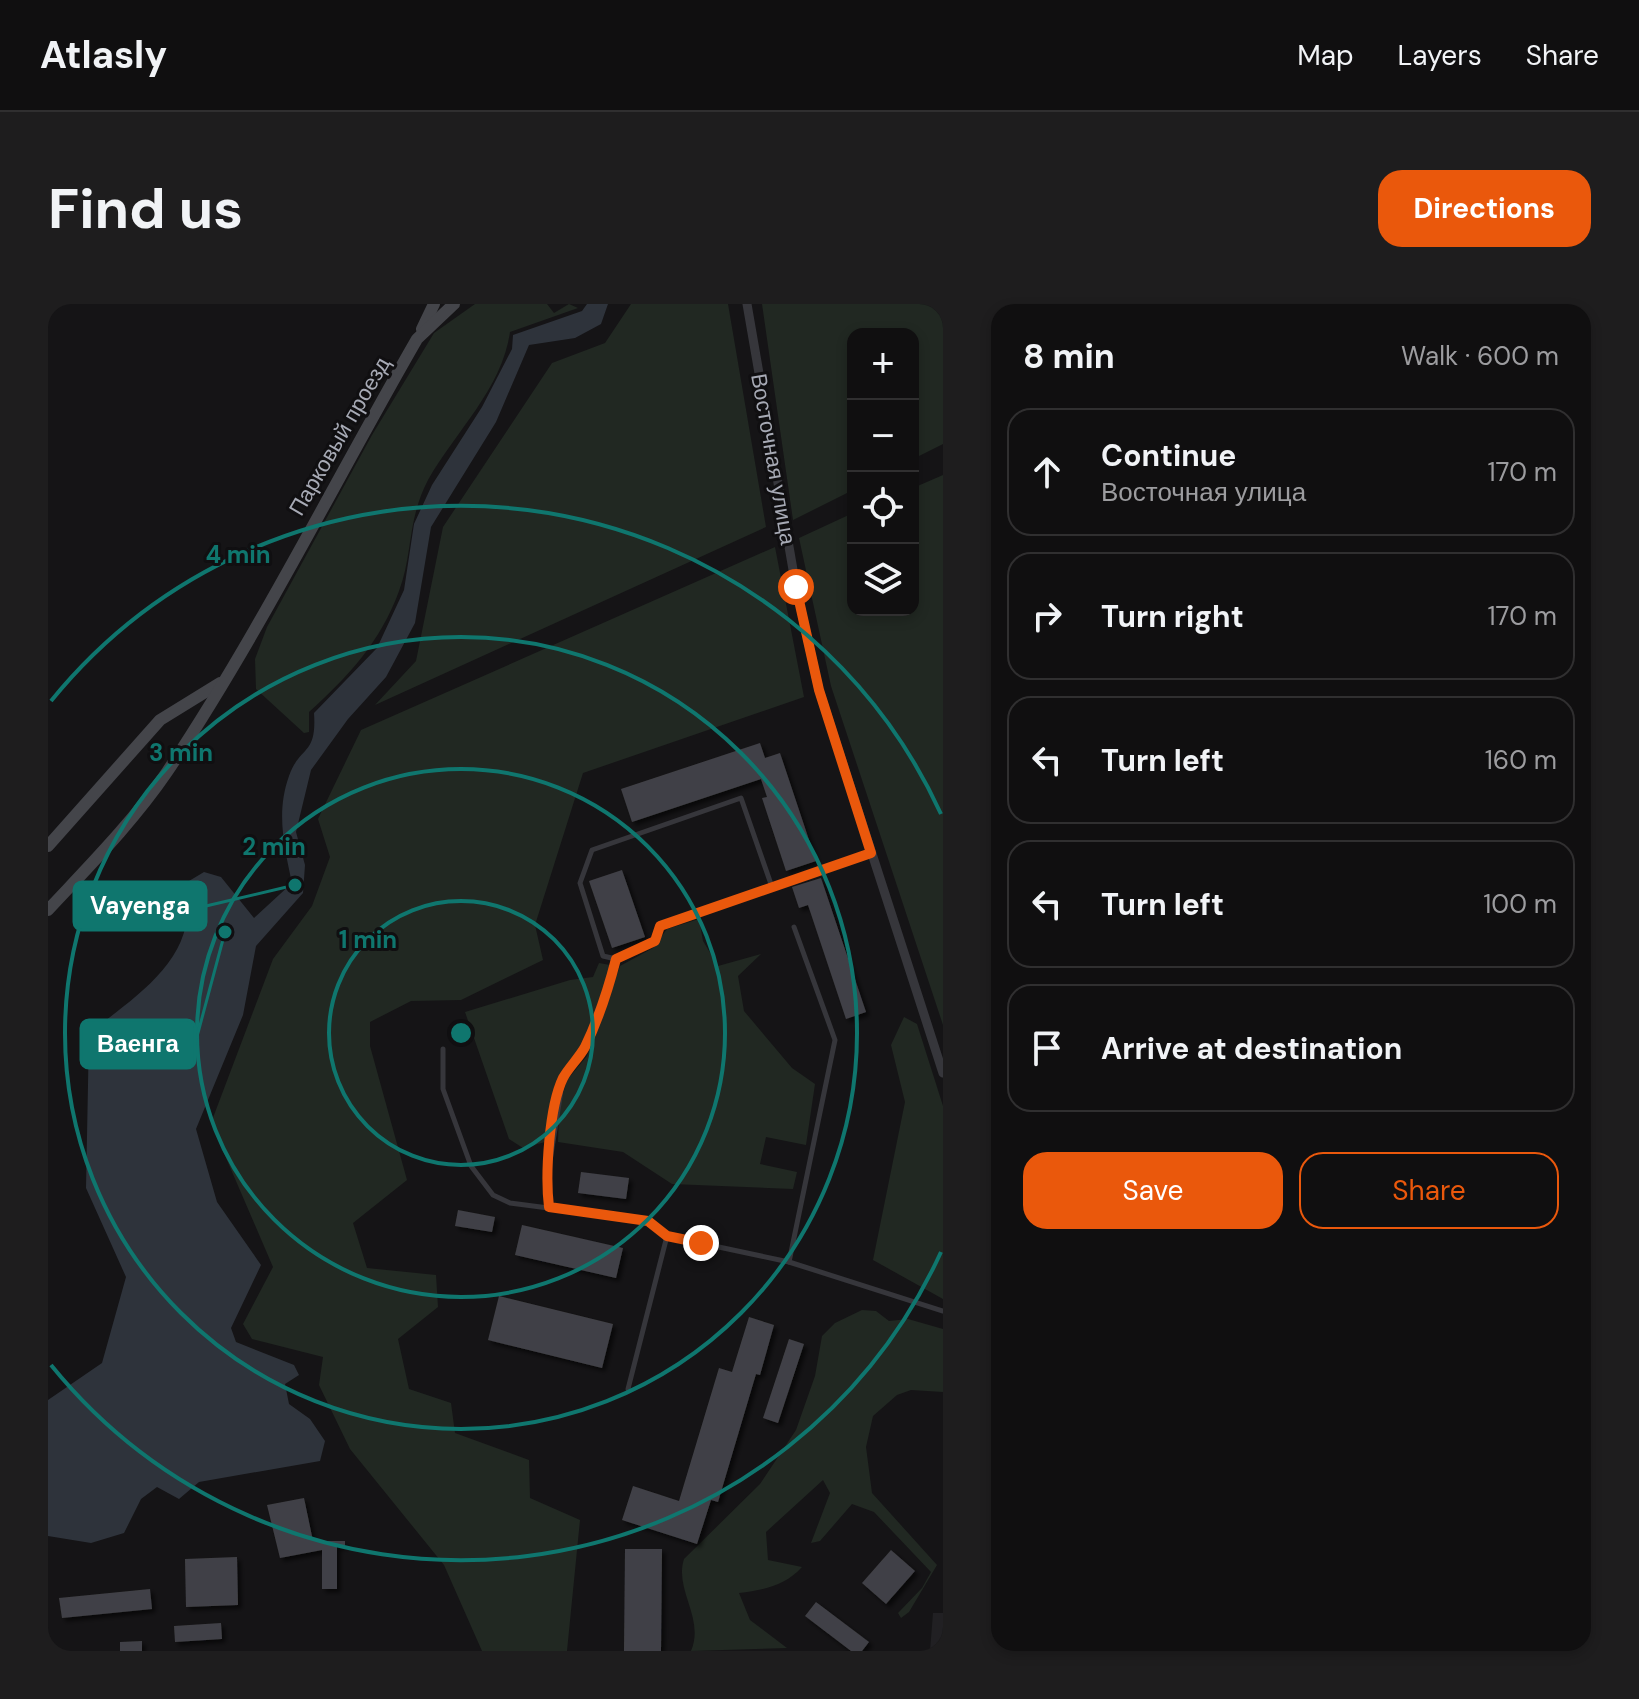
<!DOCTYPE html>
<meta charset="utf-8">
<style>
body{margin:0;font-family:"DM Sans",sans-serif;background:#1e1d1e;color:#f1f3f6}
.controls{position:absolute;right:24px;top:24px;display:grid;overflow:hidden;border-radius:16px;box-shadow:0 4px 12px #0003}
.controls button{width:72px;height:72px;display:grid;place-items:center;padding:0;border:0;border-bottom:2px solid #302f30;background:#100f10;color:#f1f3f6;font:40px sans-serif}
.stop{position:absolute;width:24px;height:24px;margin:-18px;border:6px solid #ea580c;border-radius:50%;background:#fff}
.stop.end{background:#ea580c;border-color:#fff;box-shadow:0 2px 8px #0008}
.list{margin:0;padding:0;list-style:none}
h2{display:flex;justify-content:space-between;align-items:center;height:104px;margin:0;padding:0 32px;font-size:34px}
h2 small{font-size:26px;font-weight:400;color:#9c9c9f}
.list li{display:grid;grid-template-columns:52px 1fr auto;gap:24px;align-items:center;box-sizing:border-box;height:128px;margin:0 16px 16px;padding:0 16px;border:2px solid #302f30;border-radius:24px}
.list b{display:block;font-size:30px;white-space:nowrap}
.list p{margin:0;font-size:26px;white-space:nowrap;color:#9c9c9f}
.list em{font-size:26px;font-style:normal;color:#9c9c9f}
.actions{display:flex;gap:16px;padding:24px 32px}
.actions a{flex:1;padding:18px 0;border:2px solid #ea580c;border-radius:24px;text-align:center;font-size:28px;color:#ea580c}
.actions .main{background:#ea580c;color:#fff}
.icon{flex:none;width:44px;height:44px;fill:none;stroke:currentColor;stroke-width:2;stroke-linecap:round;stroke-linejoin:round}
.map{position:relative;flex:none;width:895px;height:1347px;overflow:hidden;border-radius:24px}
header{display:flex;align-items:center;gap:48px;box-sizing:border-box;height:112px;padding:0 40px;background:#100f10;border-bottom:2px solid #302f30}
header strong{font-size:38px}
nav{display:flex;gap:44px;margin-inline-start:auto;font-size:28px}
.intro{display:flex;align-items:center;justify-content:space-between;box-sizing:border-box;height:192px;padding:0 48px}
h1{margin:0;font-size:56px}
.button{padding:20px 36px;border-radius:24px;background:#ea580c;color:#fff;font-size:28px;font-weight:700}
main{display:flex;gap:48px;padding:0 48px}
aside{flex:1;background:#100f10;border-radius:24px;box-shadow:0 4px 12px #0003}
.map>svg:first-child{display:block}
.built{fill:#212023}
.green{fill:#212822}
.water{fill:#2e333b}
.building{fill:#414146;filter:url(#shadow)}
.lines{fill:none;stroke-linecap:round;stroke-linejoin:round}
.lane{stroke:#36363b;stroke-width:5}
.street{stroke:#36363b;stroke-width:9}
.secondary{stroke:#44454a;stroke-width:12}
.route{stroke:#ea580c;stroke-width:10}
.ring{fill:none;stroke:#0f766e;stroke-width:4}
.labels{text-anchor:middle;stroke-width:6;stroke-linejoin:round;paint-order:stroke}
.street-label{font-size:22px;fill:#a7aab5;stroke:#100f11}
.centre{fill:#0f766e;stroke:#100f11;stroke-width:4}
.ring-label{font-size:24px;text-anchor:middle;font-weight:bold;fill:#0f766e;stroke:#100f11;stroke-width:6;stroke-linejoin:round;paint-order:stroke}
.leader{fill:none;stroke:#0f766e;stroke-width:3}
.callout-dot{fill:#0f766e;stroke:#100f11;stroke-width:3}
.callout{fill:#0f766e;stroke:#0f766e;stroke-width:3}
.callout-label{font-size:24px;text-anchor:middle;font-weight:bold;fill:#fff}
</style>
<header>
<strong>Atlasly</strong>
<nav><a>Map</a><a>Layers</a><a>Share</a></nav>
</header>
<div class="intro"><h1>Find us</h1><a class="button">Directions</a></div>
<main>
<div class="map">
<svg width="895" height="1347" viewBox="0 0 895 1347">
<defs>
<filter id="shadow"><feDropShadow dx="3.5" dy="3.5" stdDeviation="2" flood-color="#0009"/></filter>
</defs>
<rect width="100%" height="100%" fill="#151416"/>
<!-- built -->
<path class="built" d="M885,1309H895V1347H882Z"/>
<!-- green -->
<g class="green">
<path d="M427,0H499L506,9L521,0L530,4L462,28C454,85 407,128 380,176C359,216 365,250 351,287C333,337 300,373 261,408V428L256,429L208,385L207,355L219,323L324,131L386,29Z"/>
<path d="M583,0H680L718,223L327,401L368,357L395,223L504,59L557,39Z"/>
<path d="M714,0H895V140L865,155V30H805V186L745,216Z"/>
<path d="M895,171V721L783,382L751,234L805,209V306H865V184Z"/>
<path d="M727,243L756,393L535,469L487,621L495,656L413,696L363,697L322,718V742L359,876L305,919L319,964L388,971L390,1003L350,1035L361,1085L403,1099L407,1129L481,1156L482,1194L532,1216L519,1347H434L396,1261L302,1145L271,1081L275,1053L204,1035L195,1020L225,963L163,819L225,655L264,602L282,553L270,515L313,426Z"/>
<path d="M651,615L655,637L670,662L713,650L690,672L696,707L744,764L767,780L758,841L718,833L712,860L749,868L745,885L624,880L575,848L510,838L511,803L519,776L539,752L572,662L605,644L619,625Z"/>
<path d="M551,659L562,661L552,701L532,744L511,771L497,838L475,844L461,835L417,708L522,676L545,673Z"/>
<path d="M856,713L869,720L895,802V995L825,956L857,798L843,741Z"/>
<path d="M814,1006L828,1007L841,1017L860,1015L895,1025V1088L863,1086L849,1091L825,1112L818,1143L824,1189L889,1261L861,1308L853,1314L850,1309L874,1284L883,1268L826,1208L804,1200L772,1237L763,1239L782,1189L775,1176L718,1228L720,1256L754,1263C737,1282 715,1286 691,1289L702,1316L739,1344L643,1347C657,1314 626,1286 636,1255L712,1180L748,1126L767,1072L774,1032L787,1019Z"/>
</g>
<!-- water -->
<path class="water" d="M539,0H560L553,20L527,34L481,41L448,118L383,223L367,319L338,373L300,415L263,466L248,528L257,561L255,589L208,642L195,711L148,825L169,898L213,961L183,1024L188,1038L246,1061L251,1071L237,1080L241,1100L262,1115L277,1137L272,1157L151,1178L131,1195L109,1183L93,1195L76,1229L43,1239L0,1232V1096L54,1059L78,973L38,884L41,729C89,692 156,650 136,580L156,568L173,573L206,614L244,579C236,542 228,508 241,472C252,441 269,452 266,409L329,344L356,286L366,220L384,181L434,103L464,45L465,31L534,7Z"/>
<!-- building -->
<g class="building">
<path d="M712,439L717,454L732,449L768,557L738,567L714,494L719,493L713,475L584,518L573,485Z"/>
<path d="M574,566L597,633L564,644L541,577Z"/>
<path d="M773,574L818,708L798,715L760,601L751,604L744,583Z"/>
<path d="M533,868L581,874L578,895L530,889Z"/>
<path d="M410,906L447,913L444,928L407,922Z"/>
<path d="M474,921L575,944L568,974L467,951Z"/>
<path d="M451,992L565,1020L554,1064L440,1036Z"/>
<path d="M701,1013L726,1021L712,1071L708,1070L670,1198L663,1196L649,1240L574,1216L585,1182L631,1197L671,1064L684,1068Z"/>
<path d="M741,1035L756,1040L730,1119L715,1114Z"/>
<path d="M256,1194L265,1237H297V1241L289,1243V1285H274V1246L232,1254L219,1201Z"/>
<path d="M577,1245H614L613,1347H576Z"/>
<path d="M843,1246L867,1267L838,1300L814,1279Z"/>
<path d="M189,1253L190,1301L138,1303L137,1255Z"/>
<path d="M102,1285L104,1305L14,1314L11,1294Z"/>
<path d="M768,1298L821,1338L814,1347H803L757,1312Z"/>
<path d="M173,1319L174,1335L127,1338L126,1322Z"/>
<path d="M94,1337V1347H72V1338Z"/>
</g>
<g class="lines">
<!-- lane -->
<g class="lane">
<path d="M724,583L693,494L544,546L532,579L555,652L568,655L607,637L612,622L823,549"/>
<path d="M395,745V785L423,862L445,891L462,899L600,917L619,932"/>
<path d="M501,903L498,882L515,774L535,747L555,704L568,655"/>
<path d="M741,958L787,736L746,623"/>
<path d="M580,1085L619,932L741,958L895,1007"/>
</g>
<!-- street -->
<path class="street" d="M699,0L748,283L771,386L895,769"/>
<!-- secondary -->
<g class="secondary">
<path d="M374,25L386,0"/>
<path d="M0,542L112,416L172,379"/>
<path d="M0,606C41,562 85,518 119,468C211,330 286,179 369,35L406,0"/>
</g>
</g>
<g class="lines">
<!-- route -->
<path class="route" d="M653,939L619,932L600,917L501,903C497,871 501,803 515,774C521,763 531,754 537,743C551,714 560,686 568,655L607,637L612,622L823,549L771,386L748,283"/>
</g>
<!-- distance rings -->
<g class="ring">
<circle cx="413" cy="729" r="132"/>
<circle cx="413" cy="729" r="264"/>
<circle cx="413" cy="729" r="396"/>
<path d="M893 948A528 528 0 0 1 3 1061M3 397A528 528 0 0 1 893 510"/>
</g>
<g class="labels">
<!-- street labels -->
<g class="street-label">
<text transform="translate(291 132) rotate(-60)" y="8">Парковый проезд</text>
<text transform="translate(726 155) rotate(80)" y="8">Восточная улица</text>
</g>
</g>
<circle cx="413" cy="729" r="12" class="centre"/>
<g class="ring-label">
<text x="190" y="259">4 min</text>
<text x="133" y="457">3 min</text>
<text x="226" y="551">2 min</text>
<text x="320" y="644">1 min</text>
</g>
<!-- callouts -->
<path class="leader" d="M247 581L158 602M177 628L147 740"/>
<g class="callout-dot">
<circle cx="247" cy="581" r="8"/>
<circle cx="177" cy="628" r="8"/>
</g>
<g class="callout">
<rect x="26" y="578" width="132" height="48" rx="8"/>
<rect x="33" y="716" width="114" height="48" rx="8"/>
</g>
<g class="callout-label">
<text x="92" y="610">Vayenga</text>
<text x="90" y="748">Ваенга</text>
</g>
</svg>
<div class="controls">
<button>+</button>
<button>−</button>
<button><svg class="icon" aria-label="locate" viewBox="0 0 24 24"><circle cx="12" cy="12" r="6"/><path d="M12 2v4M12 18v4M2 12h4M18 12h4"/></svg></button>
<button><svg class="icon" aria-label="layers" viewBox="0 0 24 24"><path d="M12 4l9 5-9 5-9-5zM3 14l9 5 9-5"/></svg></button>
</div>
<div class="stop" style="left:748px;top:283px"></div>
<div class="stop end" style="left:653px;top:939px"></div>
</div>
<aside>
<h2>8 min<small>Walk · 600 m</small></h2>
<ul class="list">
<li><svg class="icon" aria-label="ahead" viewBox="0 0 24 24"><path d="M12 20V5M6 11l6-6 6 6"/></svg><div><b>Continue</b><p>Восточная улица</p></div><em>170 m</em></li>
<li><svg class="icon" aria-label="right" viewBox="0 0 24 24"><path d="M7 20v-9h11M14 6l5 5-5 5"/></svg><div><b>Turn right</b></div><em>170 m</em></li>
<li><svg class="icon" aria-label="left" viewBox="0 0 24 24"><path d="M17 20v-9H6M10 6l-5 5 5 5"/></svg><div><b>Turn left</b></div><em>160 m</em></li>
<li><svg class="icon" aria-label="left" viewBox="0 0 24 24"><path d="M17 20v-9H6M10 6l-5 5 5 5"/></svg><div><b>Turn left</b></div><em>100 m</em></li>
<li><svg class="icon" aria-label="arrive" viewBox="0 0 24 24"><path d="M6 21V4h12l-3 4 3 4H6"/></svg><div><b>Arrive at destination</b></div></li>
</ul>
<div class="actions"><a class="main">Save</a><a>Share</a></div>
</aside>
</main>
